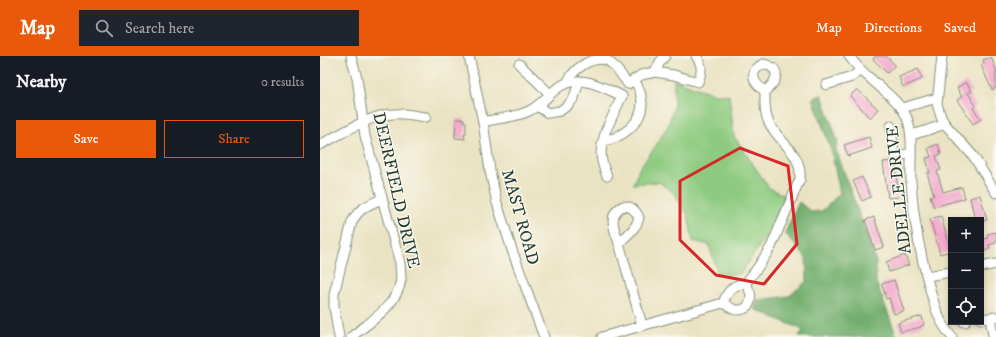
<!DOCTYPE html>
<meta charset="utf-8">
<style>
body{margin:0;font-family:"IM FELL DW Pica",serif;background:#20242c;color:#f1f3f6}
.controls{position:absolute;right:12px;bottom:12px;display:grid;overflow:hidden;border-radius:0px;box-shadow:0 2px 6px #0003}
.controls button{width:36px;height:36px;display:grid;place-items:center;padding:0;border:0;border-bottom:1px solid #363941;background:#171b24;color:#f1f3f6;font:20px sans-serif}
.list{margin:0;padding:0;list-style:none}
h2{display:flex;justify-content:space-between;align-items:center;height:52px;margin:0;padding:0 16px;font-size:17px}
h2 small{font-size:13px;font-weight:400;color:#9ea1a6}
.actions{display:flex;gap:8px;padding:12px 16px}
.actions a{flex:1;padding:9px 0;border:1px solid #ea580c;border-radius:0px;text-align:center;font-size:14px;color:#ea580c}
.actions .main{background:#ea580c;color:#fff}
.icon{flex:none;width:22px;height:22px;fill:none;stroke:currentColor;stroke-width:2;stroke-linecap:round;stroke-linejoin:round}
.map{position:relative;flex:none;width:676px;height:281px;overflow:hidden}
header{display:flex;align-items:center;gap:24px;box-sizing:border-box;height:56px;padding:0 20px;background:#ea580c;color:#fff}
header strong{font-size:19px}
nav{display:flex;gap:22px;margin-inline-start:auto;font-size:14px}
.search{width:280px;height:36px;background:#20242c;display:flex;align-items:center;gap:10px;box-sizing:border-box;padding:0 14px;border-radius:0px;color:#9ea1a6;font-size:15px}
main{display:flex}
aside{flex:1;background:#171b24}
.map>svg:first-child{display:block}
.green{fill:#8ecb80;stroke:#56845a}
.forest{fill:#72af6e;stroke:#487651}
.building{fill:#f3aacd}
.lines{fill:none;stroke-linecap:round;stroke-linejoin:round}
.minor-casing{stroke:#84907c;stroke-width:11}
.minor{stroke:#fff;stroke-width:9}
.marked{fill:none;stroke:#d62828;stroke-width:3;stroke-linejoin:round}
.labels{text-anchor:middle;stroke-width:3;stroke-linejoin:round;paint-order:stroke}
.street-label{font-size:17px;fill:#1f3d34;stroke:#fbf7ec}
</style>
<header>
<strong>Map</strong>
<div class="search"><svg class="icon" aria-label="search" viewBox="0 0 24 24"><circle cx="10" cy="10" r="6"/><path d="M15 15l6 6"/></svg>Search here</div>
<nav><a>Map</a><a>Directions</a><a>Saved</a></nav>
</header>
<main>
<aside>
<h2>Nearby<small>0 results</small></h2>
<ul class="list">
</ul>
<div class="actions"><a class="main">Save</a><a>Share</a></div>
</aside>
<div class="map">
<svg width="676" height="281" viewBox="0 0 676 281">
<rect width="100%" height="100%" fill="#fbf7ec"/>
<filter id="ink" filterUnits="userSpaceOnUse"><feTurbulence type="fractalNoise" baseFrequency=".025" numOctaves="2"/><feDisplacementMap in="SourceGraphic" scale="8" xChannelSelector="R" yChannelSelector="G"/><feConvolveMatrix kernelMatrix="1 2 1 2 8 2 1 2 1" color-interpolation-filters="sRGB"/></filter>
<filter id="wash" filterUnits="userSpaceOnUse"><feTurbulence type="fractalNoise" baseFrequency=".012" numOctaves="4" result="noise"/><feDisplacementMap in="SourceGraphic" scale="16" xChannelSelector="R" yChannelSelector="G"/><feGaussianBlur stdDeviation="0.9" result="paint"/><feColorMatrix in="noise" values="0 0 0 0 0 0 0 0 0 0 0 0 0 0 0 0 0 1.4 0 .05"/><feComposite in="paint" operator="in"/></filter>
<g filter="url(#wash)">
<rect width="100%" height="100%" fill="#eae3c3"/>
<!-- green -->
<path class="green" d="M354,24L395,38L409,39L414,80L449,132L465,140L445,182L420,218H398L389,189L373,185L368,159L354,137L339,126L313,128L320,111L333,94L348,70L354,50Z"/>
<!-- forest -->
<path class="forest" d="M502,39L518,86L516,93L556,206V226L577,281H479L483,274L434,253L438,244L469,240L487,225L486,202L465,177L479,146L491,156L502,155L520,137L511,94L493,42Z"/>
<g id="blocks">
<!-- building -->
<g class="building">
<path d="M556,0H566L575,9L567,17L553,3Z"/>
<path d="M671,1L676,13V32L672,34L661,9L664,8L663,4Z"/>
<path d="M598,13L602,23L583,31L579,21Z"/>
<path d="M646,26L652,35L648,37L656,50L653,52L661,63L653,68L637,44L642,41L637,32Z"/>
<path d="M537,33L558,53L550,62L530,40Z"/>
<path d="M136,63H144V66H146V77H144L145,83L135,82Z"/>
<path d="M549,81L552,92L528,100L524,89Z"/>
<path d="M618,88L621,98L616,100L621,114L617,115L623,136L642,131L645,142L614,151L610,140L614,139L607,117H610L606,102L611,101L608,92Z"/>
<path d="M574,105L579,141L568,142L563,106Z"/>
<path d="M542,121L551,141L542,145L533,125Z"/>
<path d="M660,139L667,164L661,166V164H655L650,142Z"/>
<path d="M621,160L631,195L620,198L610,163Z"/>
<path d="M554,161L564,191L555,194L545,164Z"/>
<path d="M676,176V187L669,189L670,193L661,196V183L668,182L667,178Z"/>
<path d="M585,199L589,209L569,216L566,206Z"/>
<path d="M574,224L584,255L574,258L569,242L566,243L562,228Z"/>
<path d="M602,260L604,269L601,270V271L581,276L578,267Z"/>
</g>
</g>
</g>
<g filter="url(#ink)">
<use href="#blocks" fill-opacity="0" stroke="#84907c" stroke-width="1"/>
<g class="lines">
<!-- minor casing -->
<g class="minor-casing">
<g id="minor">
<path d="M31,0L37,22L45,80L80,207C80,212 81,217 81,223C78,249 50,266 31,281"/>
<path d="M149,0L163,66L170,115L177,147L192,194L224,281"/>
<path d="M345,0L340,6L335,16L354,19L378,26C382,16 383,9 376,0"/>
<path d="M529,0C535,8 542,16 550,22C562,34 580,45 587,62C594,81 590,104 591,125C593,159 599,193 608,226C613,245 618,266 632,281"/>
<path d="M622,0L617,48L621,61L625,68L654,101L676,137"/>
<path d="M199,8L230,38"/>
<path d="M443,8C463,12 457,26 445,35C434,28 427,16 443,8Z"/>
<path d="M248,25C254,13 271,0 287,4C296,10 302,20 308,28"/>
<path d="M311,26L321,19L335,16"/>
<path d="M506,29L532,21L541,14"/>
<path d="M217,50L228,57L240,55L248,49L254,42L259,25"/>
<path d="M582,52L617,42"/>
<path d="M163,66C178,62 195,62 209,55C219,50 227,41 235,34C257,15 280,30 302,40L286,74L283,85C301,82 322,68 322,47C322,38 318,30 314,23"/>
<path d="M571,70L574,99L590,98"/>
<path d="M591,79L605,75L625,68"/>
<path d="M283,85C279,99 282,108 287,120"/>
<path d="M0,89C21,78 51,58 74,58C85,57 96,60 106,61"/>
<path d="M303,150C311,150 316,154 319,162C316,173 307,179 299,187C294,173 287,158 303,150Z"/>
<path d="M299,187L322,269"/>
<path d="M661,211L676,208"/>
<path d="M607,220L631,216"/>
<path d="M425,228L438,211L451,191L480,123C482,96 460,88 449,67C444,57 445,46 445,35"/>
<path d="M670,262L673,279L676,278"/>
<path d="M661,263L676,261"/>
<path d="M644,266H645"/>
<path d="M19,281L14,251V238L32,166C39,152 48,149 62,143"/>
<path d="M282,281L403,247C407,249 412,254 417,254C433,255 434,236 425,228C413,227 407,236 403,247"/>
</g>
</g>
<!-- minor -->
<use href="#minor" class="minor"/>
</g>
</g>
<!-- marked area -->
<path class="marked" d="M420,92L468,110L477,188L444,228L396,219L360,184V125Z"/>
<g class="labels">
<!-- street labels -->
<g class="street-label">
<text transform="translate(77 134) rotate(77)" y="6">DEERFIELD DRIVE</text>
<text transform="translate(578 134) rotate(-96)" y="6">ADELLE DRIVE</text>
<text transform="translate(201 161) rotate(74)" y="6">MAST ROAD</text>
</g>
</g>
</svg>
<div class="controls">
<button>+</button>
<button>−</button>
<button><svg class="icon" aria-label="locate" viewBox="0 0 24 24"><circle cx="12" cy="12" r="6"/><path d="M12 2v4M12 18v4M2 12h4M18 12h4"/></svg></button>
</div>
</div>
</main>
